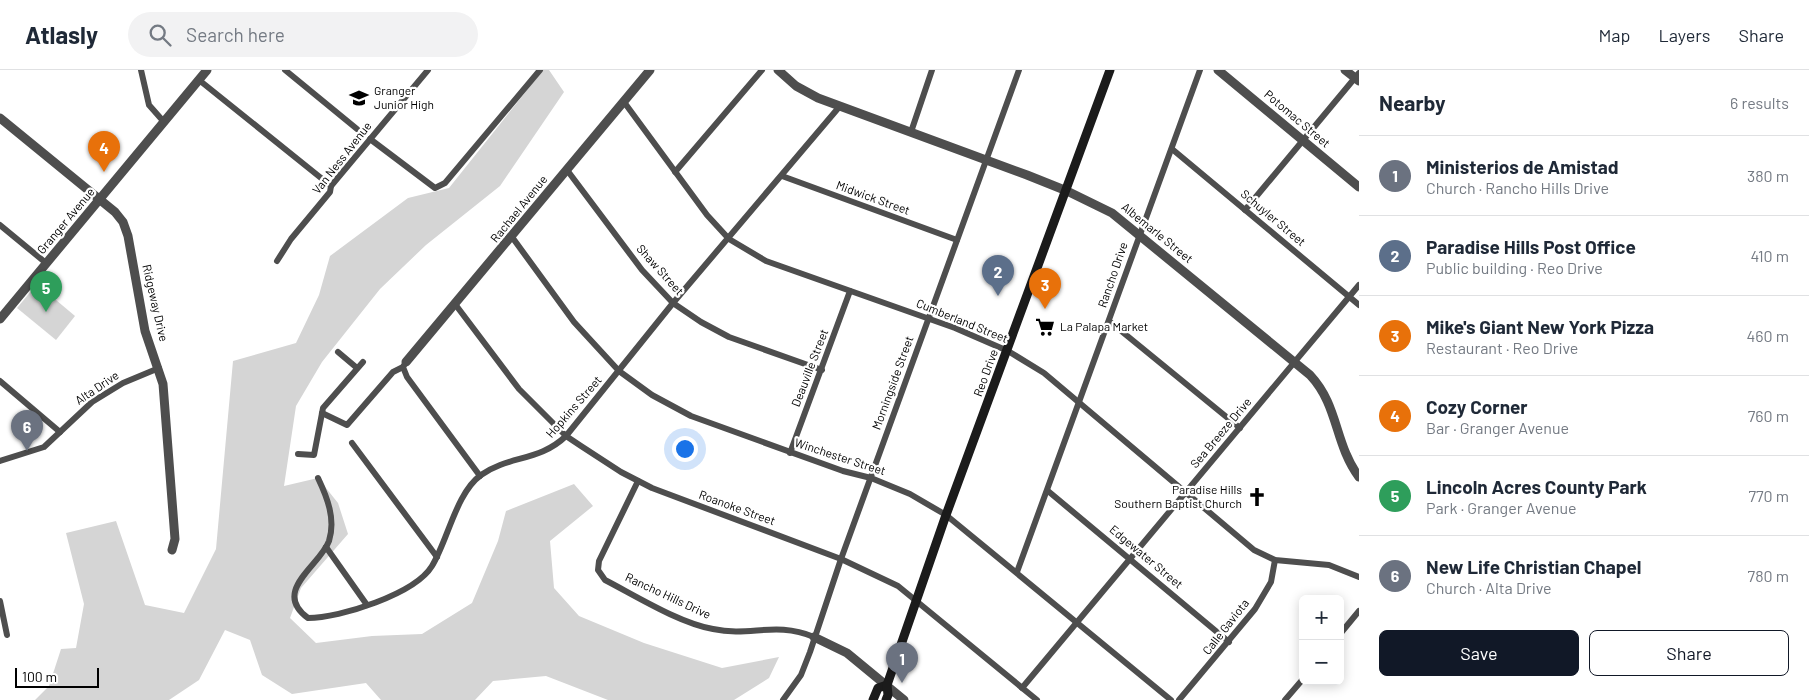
<!DOCTYPE html>
<meta charset="utf-8">
<style>
body{margin:0;font-family:Barlow,sans-serif;background:#f2f2f3;color:#1f2937}
.controls{position:absolute;right:15px;bottom:15px;display:grid;overflow:hidden;border-radius:8px;box-shadow:0 2px 12px #0003}
.controls button{width:45px;height:45px;display:grid;place-items:center;padding:0;border:0;border-bottom:1px solid #e0e1e3;background:#fff;color:#1f2937;font:25px sans-serif}
.scale{position:absolute;left:15px;bottom:12px;width:84px;box-sizing:border-box;padding-left:5px;border:2px solid #000;border-top:0;font-size:14px;line-height:18px;white-space:nowrap;color:#000;-webkit-text-stroke:4px #fff;paint-order:stroke}
.you{position:absolute;left:684px;top:378px;width:18px;height:18px;margin:-12px;border:4px solid #fff;border-radius:50%;background:#1a73e8;box-shadow:0 0 0 8px #1a73e833}
.badge{display:grid;place-items:center;width:32px;height:32px;border-radius:50%;background:#111827;color:#fff;font-size:16px;font-weight:700}
.pin{position:absolute;translate:-50% -41px;filter:drop-shadow(0 1px 2px #0008)}
.pin::after{content:'';position:absolute;top:26px;width:18px;height:15px;background:inherit;clip-path:polygon(0 0,100% 0,50% 100%)}
.list{margin:0;padding:0;list-style:none}
h2{display:flex;justify-content:space-between;align-items:center;height:65px;margin:0;padding:0 20px;font-size:21px}
h2 small{font-size:16px;font-weight:400;color:#747a83}
.list li{display:grid;grid-template-columns:32px 1fr auto;gap:15px;align-items:center;box-sizing:border-box;height:80px;padding:0 20px;border-top:1px solid #e0e1e3}
.list b{display:block;font-size:19px;white-space:nowrap}
.list p{margin:0;font-size:16px;white-space:nowrap;color:#747a83}
.list em{font-size:16px;font-style:normal;color:#747a83}
.actions{display:flex;gap:10px;padding:15px 20px}
.actions a{flex:1;padding:11px 0;border:1px solid #111827;border-radius:8px;text-align:center;font-size:18px;color:#111827}
.actions .main{background:#111827;color:#fff}
.icon{flex:none;width:28px;height:28px;fill:none;stroke:currentColor;stroke-width:2;stroke-linecap:round;stroke-linejoin:round}
.map{position:relative;flex:none;width:1359px;height:630px;overflow:hidden}
header{display:flex;align-items:center;gap:30px;box-sizing:border-box;height:70px;padding:0 25px;background:#fff;border-bottom:1px solid #e0e1e3}
header strong{font-size:24px}
nav{display:flex;gap:28px;margin-inline-start:auto;font-size:18px}
.search{width:350px;height:45px;background:#f2f2f3;display:flex;align-items:center;gap:12px;box-sizing:border-box;padding:0 18px;border-radius:28px;color:#747a83;font-size:19px}
main{display:flex}
aside{flex:1;background:#fff}
.map>svg:first-child{display:block}
.green{fill:#d5d5d5}
.lines{fill:none;stroke-linecap:round;stroke-linejoin:round}
.minor{stroke:#4e4e4e;stroke-width:6}
.tertiary{stroke:#4e4e4e;stroke-width:9}
.secondary{stroke:#1b1b1b;stroke-width:9}
.labels{text-anchor:middle;stroke-width:4.5;stroke-linejoin:round;paint-order:stroke}
.poi-label{font-size:12px;fill:#000;stroke:#fff;text-anchor:start}
.street-label{font-size:12px;fill:#000;stroke:#fff}
</style>
<header>
<strong>Atlasly</strong>
<div class="search"><svg class="icon" aria-label="search" viewBox="0 0 24 24"><circle cx="10" cy="10" r="6"/><path d="M15 15l6 6"/></svg>Search here</div>
<nav><a>Map</a><a>Layers</a><a>Share</a></nav>
</header>
<main>
<div class="map">
<svg width="1359" height="630" viewBox="0 0 1359 630">
<rect width="100%" height="100%" fill="#fff"/>
<!-- green -->
<g class="green">
<path d="M543,0H549L564,22L500,116L426,175L380,219L322,292L296,336L284,416L318,408L338,433L348,464L301,518L290,548L316,573L372,566L422,564L472,533L498,471L506,441L574,414L593,436L550,471L554,518L579,546L644,573L722,598L779,587L769,608L734,630H608L546,606L493,611L475,630H381L366,613L292,624L262,605L250,570L225,560L199,610L169,630H35L49,616L61,579L76,578L84,534L66,463L116,451L145,535L184,543L216,479L233,291L296,273L319,225L330,186L408,128L449,118Z"/>
<path d="M37,214L75,246L56,270L17,238Z"/>
</g>
<g class="lines">
<!-- minor -->
<g class="minor">
<path d="M141,0L149,35L164,52"/>
<path d="M285,0L357,59"/>
<path d="M199,10L331,116"/>
<path d="M624,32L707,145L729,169L766,191L955,258L1008,281L1044,303L1254,480L1275,490L1329,495L1359,507"/>
<path d="M911,62L932,0"/>
<path d="M370,69L435,118L445,113L540,0"/>
<path d="M1172,79L1359,235"/>
<path d="M567,100L642,200L673,233L701,252L729,267L822,300"/>
<path d="M675,102L762,0"/>
<path d="M782,106L957,170"/>
<path d="M1245,140L1359,3"/>
<path d="M0,155L46,193"/>
<path d="M512,167L574,252L619,301L652,325L691,346L843,401L871,408L910,424L946,445L1171,630"/>
<path d="M277,191L291,169L330,122L331,116L428,0"/>
<path d="M455,234L519,319L566,366L581,376L621,402L652,418L841,489L898,516L1037,630"/>
<path d="M1109,251L1240,358"/>
<path d="M338,282L357,298"/>
<path d="M406,292L403,297L407,307L480,406"/>
<path d="M0,311L60,362"/>
<path d="M322,343L347,355L393,302L403,297"/>
<path d="M352,373L437,487"/>
<path d="M790,383L850,221"/>
<path d="M298,384L314,385L323,338L363,292"/>
<path d="M0,391L44,377L92,332L123,313L159,298"/>
<path d="M318,408C327,427 336,449 329,471C320,496 271,521 308,548C340,548 415,524 432,496C448,470 456,423 481,405C509,385 539,392 566,366L673,233L840,36"/>
<path d="M638,411L599,491L598,500L605,510C636,526 679,553 713,559C751,567 775,551 814,567"/>
<path d="M1048,421L1229,572"/>
<path d="M326,477L367,535"/>
<path d="M1017,502L1200,0"/>
<path d="M0,531L7,565"/>
<path d="M1340,564L1359,541"/>
<path d="M1022,618L1359,215"/>
<path d="M783,630L801,605L810,582L841,489L1019,0"/>
<path d="M1179,630L1255,539L1271,512L1275,490"/>
<path d="M1285,630L1303,609"/>
</g>
<!-- tertiary -->
<g class="tertiary">
<path d="M778,0L796,16L818,28L1027,105L1067,121L1112,143L1310,305C1339,336 1334,373 1359,407"/>
<path d="M1218,0L1359,117"/>
<path d="M1345,0L1359,11"/>
<path d="M0,48L115,142L123,152L128,166L145,261L163,314L175,469L172,480"/>
<path d="M0,249L207,0"/>
<path d="M406,292L650,0"/>
<path d="M814,567L847,583L904,630"/>
</g>
<!-- secondary -->
<g class="secondary">
<path d="M873,630L878,618L887,615"/>
<path d="M886,630L888,625L887,615L946,445L1110,0"/>
</g>
</g>
<!-- icons -->
<defs>
<g id="school-bare" transform="scale(1.5)"><path d="M0-5L7-2L0 1L-7-2ZM-4 1L0 2.5L4 1V4Q0 6-4 4Z" fill="#000" stroke="#fff" stroke-width="2.5" paint-order="stroke"/></g>
<g id="supermarket-bare" transform="scale(1.5)"><path d="M-6-5.5h2.5l.6 2H6L4.5 2H-2.5L-4.4-4H-6ZM-1.5 3.2a1.3 1.3 0 1 0 .1 0ZM3 3.2a1.3 1.3 0 1 0 .1 0Z" fill="#000" stroke="#fff" stroke-width="2.5" paint-order="stroke"/></g>
<g id="church-bare" transform="scale(1.5)"><path d="M-1.2-6h2.4v3.5h3.3v2.4h-3.3V6h-2.4V-.1h-3.3v-2.4h3.3Z" fill="#000" stroke="#fff" stroke-width="2.5" paint-order="stroke"/></g>
</defs>
<g fill-rule="evenodd">
<use href="#school-bare" x="359" y="28"/>
<use href="#supermarket-bare" x="1045" y="257"/>
<use href="#church-bare" x="1257" y="427"/>
</g>
<g class="labels">
<!-- poi labels -->
<g class="poi-label">
<text x="374" y="25">Granger<tspan x="374" dy="14">Junior High</tspan></text>
<text x="1060" y="261">La Palapa Market</text>
<text x="1242" y="424" text-anchor="end">Paradise Hills<tspan x="1242" dy="14">Southern Baptist Church</tspan></text>
</g>
<!-- street labels -->
<g class="street-label">
<text transform="translate(1297 49) rotate(40)" y="4">Potomac Street</text>
<text transform="translate(342 88) rotate(-52)" y="4">Van Ness Avenue</text>
<text transform="translate(873 128) rotate(20)" y="4">Midwick Street</text>
<text transform="translate(519 139) rotate(-51)" y="4">Rachael Avenue</text>
<text transform="translate(1273 148) rotate(40)" y="4">Schuyler Street</text>
<text transform="translate(66 151) rotate(-50)" y="4">Granger Avenue</text>
<text transform="translate(1157 163) rotate(39)" y="4">Albemarle Street</text>
<text transform="translate(660 200) rotate(48)" y="4">Shaw Street</text>
<text transform="translate(1113 205) rotate(-71)" y="4">Rancho Drive</text>
<text transform="translate(155 233) rotate(77)" y="4">Ridgeway Drive</text>
<text transform="translate(962 251) rotate(22)" y="4">Cumberland Street</text>
<text transform="translate(810 298) rotate(-69)" y="4">Deauville Street</text>
<text transform="translate(986 303) rotate(-70)" y="4">Reo Drive</text>
<text transform="translate(893 313) rotate(-70)" y="4">Morningside Street</text>
<text transform="translate(97 318) rotate(-34)" y="4">Alta Drive</text>
<text transform="translate(574 337) rotate(-49)" y="4">Hopkins Street</text>
<text transform="translate(1221 363) rotate(-50)" y="4">Sea Breeze Drive</text>
<text transform="translate(840 387) rotate(18)" y="4">Winchester Street</text>
<text transform="translate(737 438) rotate(20)" y="4">Roanoke Street</text>
<text transform="translate(1146 487) rotate(40)" y="4">Edgewater Street</text>
<text transform="translate(668 526) rotate(25)" y="4">Rancho Hills Drive</text>
<text transform="translate(1226 557) rotate(-52)" y="4">Calle Gaviota</text>
</g>
</g>
</svg>
<div class="controls">
<button>+</button>
<button>−</button>
</div>
<div class="scale">100 m</div>
<div class="you"></div>
<div class="pin badge" style="left:902px;top:613px;background:#6b7280">1</div>
<div class="pin badge" style="left:998px;top:226px;background:#5c6f8a">2</div>
<div class="pin badge" style="left:1045px;top:239px;background:#e8710a">3</div>
<div class="pin badge" style="left:104px;top:102px;background:#e8710a">4</div>
<div class="pin badge" style="left:46px;top:242px;background:#2e9e5b">5</div>
<div class="pin badge" style="left:27px;top:381px;background:#6b7280">6</div>
</div>
<aside>
<h2>Nearby<small>6 results</small></h2>
<ul class="list">
<li><span class="badge" style="background:#6b7280">1</span><div><b>Ministerios de Amistad</b><p>Church · Rancho Hills Drive</p></div><em>380 m</em></li>
<li><span class="badge" style="background:#5c6f8a">2</span><div><b>Paradise Hills Post Office</b><p>Public building · Reo Drive</p></div><em>410 m</em></li>
<li><span class="badge" style="background:#e8710a">3</span><div><b>Mike's Giant New York Pizza</b><p>Restaurant · Reo Drive</p></div><em>460 m</em></li>
<li><span class="badge" style="background:#e8710a">4</span><div><b>Cozy Corner</b><p>Bar · Granger Avenue</p></div><em>760 m</em></li>
<li><span class="badge" style="background:#2e9e5b">5</span><div><b>Lincoln Acres County Park</b><p>Park · Granger Avenue</p></div><em>770 m</em></li>
<li><span class="badge" style="background:#6b7280">6</span><div><b>New Life Christian Chapel</b><p>Church · Alta Drive</p></div><em>780 m</em></li>
</ul>
<div class="actions"><a class="main">Save</a><a>Share</a></div>
</aside>
</main>
